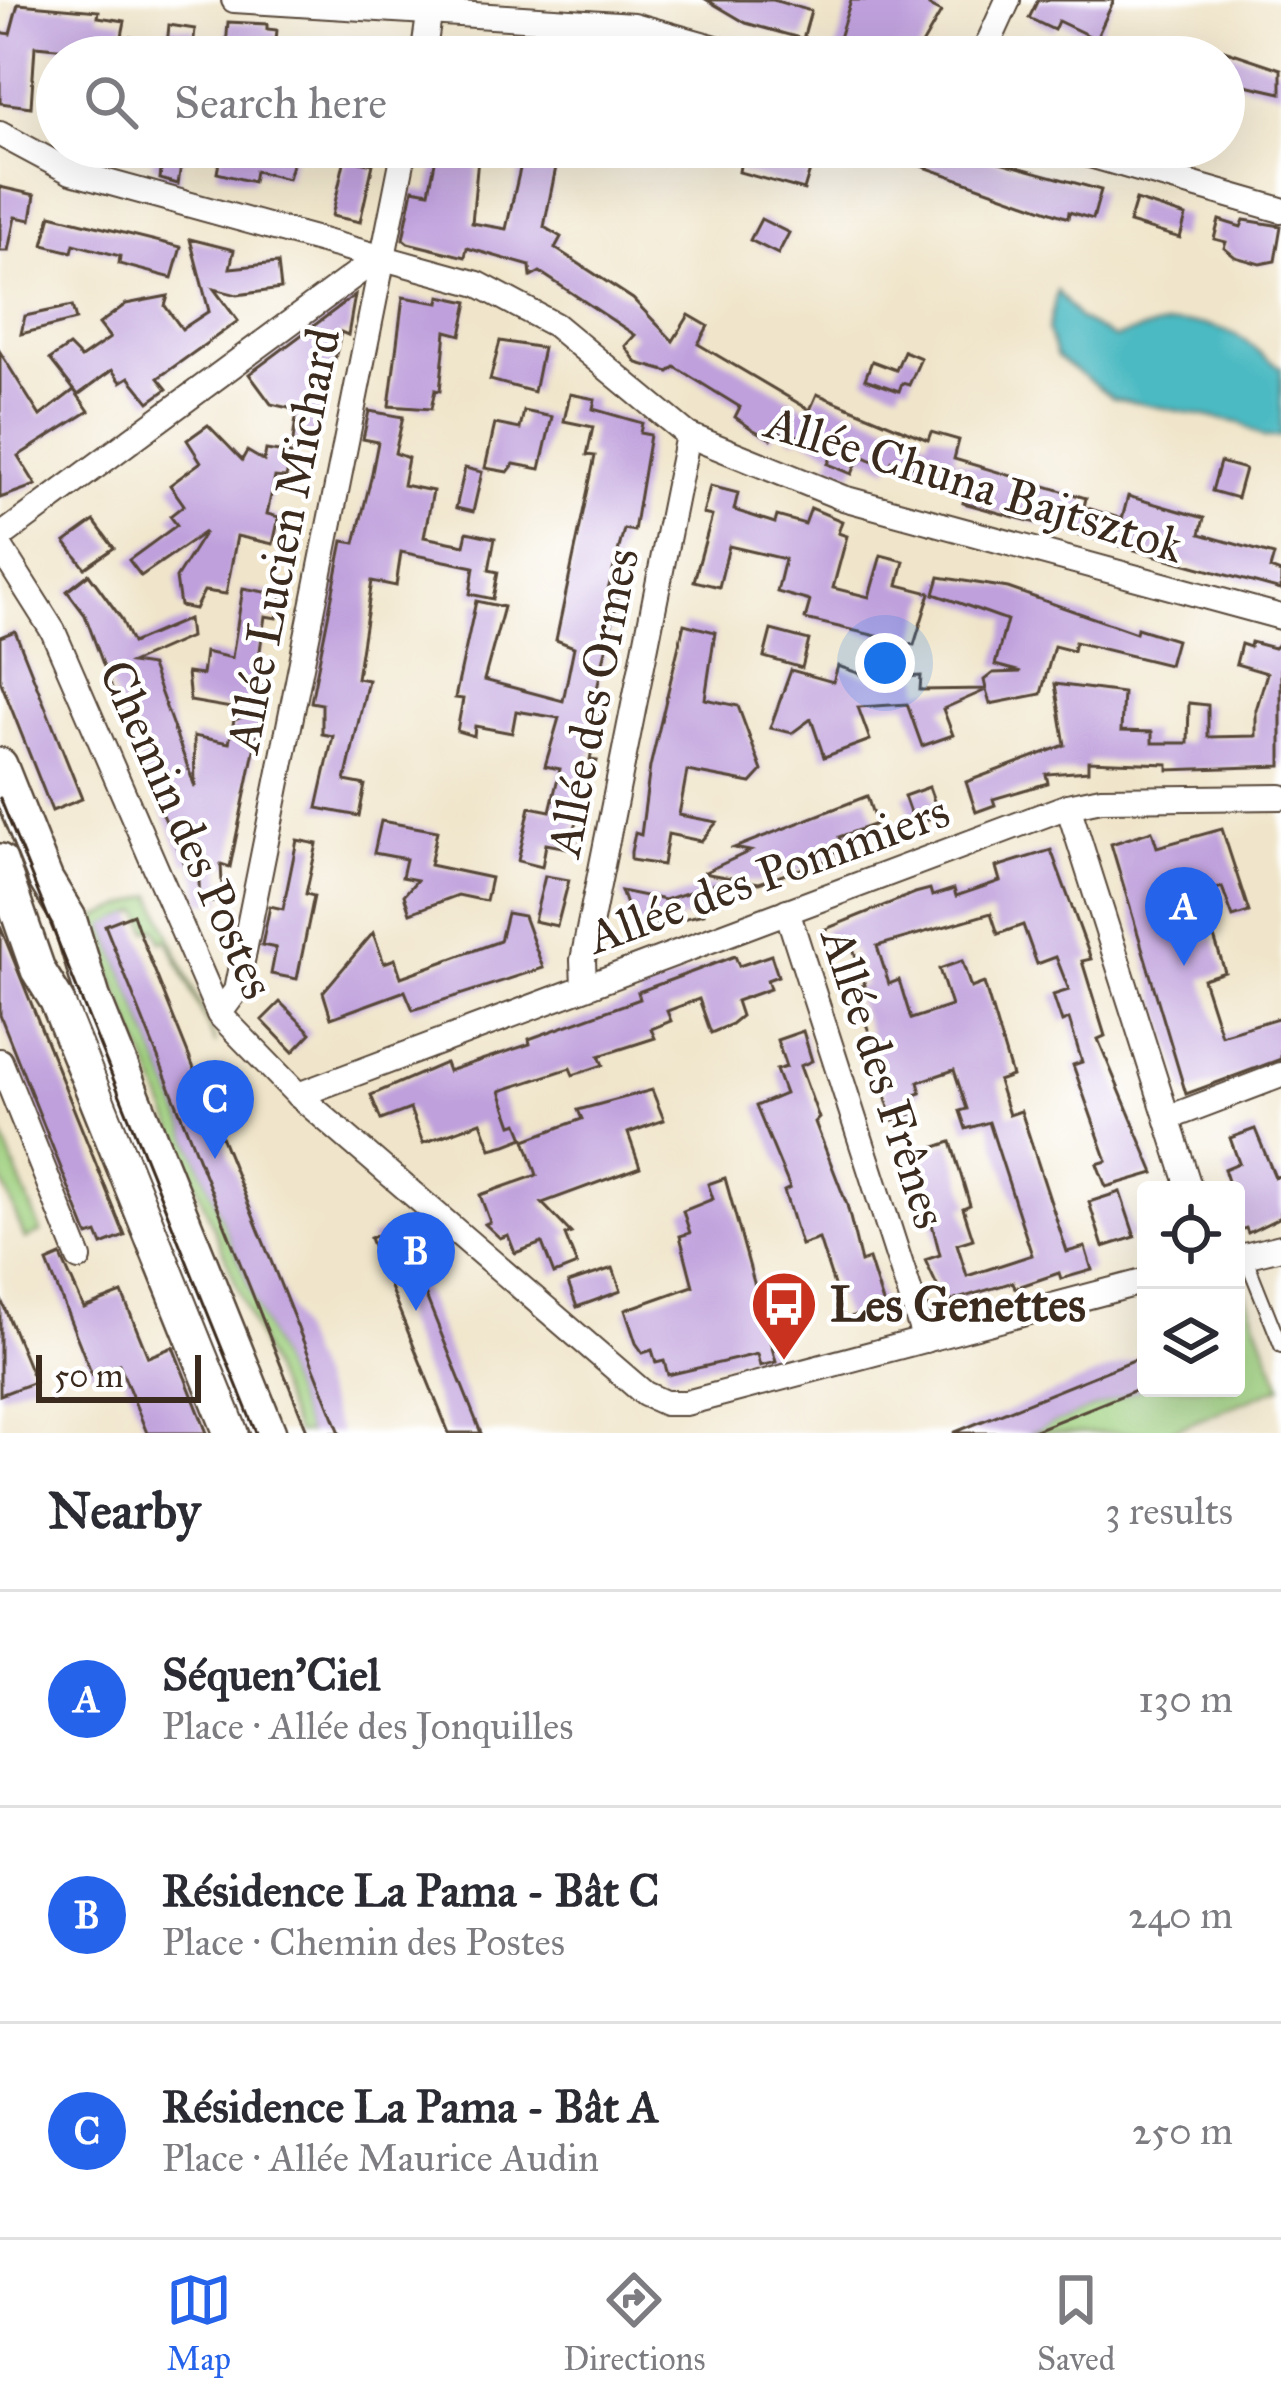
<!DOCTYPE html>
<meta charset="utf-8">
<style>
body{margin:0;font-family:"IM FELL Great Primer",serif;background:#f2f2f3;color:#2b2b33}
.controls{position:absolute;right:36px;bottom:36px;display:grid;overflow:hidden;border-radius:12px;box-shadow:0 12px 48px #0002}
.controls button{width:108px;height:108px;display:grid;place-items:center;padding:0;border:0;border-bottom:3px solid #e1e1e2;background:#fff;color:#2b2b33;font:60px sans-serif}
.scale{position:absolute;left:36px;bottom:30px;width:165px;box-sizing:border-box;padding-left:12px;border:6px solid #3b2a1e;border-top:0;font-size:33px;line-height:42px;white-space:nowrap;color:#3b2a1e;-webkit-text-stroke:9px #fff;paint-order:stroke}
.you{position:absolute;left:885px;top:663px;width:42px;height:42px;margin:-30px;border:9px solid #fff;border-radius:50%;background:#1a73e8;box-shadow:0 0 0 18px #1a73e833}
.badge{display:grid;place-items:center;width:78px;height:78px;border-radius:50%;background:#2563eb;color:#fff;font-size:39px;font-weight:700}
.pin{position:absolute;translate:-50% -99px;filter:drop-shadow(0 3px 6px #0008)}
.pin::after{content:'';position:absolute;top:63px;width:42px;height:36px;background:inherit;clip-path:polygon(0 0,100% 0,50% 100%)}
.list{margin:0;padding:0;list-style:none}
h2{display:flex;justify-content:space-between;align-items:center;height:156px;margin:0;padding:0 48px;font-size:51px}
h2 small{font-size:39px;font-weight:400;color:#7c7c81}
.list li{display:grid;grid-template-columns:78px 1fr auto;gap:36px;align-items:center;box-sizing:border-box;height:216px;padding:0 48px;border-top:3px solid #e1e1e2}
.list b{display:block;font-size:45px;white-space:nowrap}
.list p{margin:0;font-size:39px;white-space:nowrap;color:#7c7c81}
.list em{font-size:39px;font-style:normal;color:#7c7c81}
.icon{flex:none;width:66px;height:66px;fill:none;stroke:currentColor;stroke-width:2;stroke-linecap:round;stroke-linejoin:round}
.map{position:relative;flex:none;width:1281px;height:1433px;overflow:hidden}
.search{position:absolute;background:#fff;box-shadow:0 12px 48px #0002;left:36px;right:36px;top:36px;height:132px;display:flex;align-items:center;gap:30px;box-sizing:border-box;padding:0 42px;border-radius:66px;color:#7c7c81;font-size:45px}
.sheet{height:804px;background:#fff}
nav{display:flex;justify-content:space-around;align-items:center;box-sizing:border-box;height:168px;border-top:3px solid #e1e1e2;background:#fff;font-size:33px;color:#7c7c81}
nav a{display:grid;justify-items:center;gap:6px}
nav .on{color:#2563eb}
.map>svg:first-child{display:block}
.green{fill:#9fd07f;stroke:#6d7d4e;stroke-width:3}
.water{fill:#4bbac2;stroke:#437270;stroke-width:3}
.building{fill:#bfa0dc}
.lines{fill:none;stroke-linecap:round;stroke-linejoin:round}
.service-casing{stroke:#564638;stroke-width:16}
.minor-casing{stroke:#564638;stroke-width:28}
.tertiary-casing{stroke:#564638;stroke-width:38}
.service{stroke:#fff;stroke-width:12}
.minor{stroke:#fff;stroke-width:24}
.tertiary{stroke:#fff;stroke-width:33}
.tram{stroke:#3b2a1e;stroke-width:3}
.labels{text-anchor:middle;stroke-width:9;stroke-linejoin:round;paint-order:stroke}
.street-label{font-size:48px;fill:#3b2a1e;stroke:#fff}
.poi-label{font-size:48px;font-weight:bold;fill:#3b2a1e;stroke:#fff;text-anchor:start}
</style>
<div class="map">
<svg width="1281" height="1433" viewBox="0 0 1281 1433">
<rect width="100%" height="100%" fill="#fff"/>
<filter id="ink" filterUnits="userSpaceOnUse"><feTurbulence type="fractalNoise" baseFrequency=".00833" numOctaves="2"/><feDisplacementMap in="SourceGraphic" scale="24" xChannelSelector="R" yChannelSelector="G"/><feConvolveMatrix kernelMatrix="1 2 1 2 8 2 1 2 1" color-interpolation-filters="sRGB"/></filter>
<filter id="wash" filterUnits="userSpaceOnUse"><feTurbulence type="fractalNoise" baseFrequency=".004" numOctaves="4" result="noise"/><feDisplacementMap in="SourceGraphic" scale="48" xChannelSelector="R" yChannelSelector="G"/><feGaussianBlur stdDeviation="2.7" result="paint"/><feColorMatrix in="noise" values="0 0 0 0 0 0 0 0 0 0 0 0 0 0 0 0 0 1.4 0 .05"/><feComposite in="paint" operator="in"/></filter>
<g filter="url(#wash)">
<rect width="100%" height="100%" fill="#f0e5ca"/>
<!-- green -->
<g class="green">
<path d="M153,895L216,1044L168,940L162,942L156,928L148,931L140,911L105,926L308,1433H296L90,920Z"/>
<path d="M0,1130L41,1232L25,1239L0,1175Z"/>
<path d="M1245,1292L1281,1387L1166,1433H1028L1146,1386L1236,1388V1295Z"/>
</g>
<!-- water -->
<path class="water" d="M1057,291L1079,319L1114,338C1159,324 1199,313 1243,339C1256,348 1266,361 1281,367V437H1263L1240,423L1113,398L1057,357L1048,331Z"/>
<g id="blocks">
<!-- building -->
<g class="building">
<path d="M707,0H773L811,11L803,39L746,23Z"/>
<path d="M851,0H932L929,6L941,12L915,57H833Z"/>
<path d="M1038,0H1114L1096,39L1058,21L1054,30L1029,18Z"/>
<path d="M18,4L99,11L98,17L125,21L122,36L155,40L153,57H77L78,50L35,46L31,107L0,103V32L10,34Z"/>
<path d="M228,22L267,24V29L277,30L275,50L226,47Z"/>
<path d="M169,25L195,29L192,57L166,56Z"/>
<path d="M1224,50L1281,69V93L1224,80Z"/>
<path d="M156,147H184L178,184L160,179L161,170L152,165Z"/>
<path d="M222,147H285L296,150L288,179L255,171L253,182L217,173Z"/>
<path d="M438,147H479L472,223L506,229L523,156L539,160L541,147H560L544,227L561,237L555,248L633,299L673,341L689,315L708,326L698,344L810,410L817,394L928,440L931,432L959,440L954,459L1086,498L1084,507L1122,519L1128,496L1204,518L1200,534L1274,555L1270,569L1281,573V590L963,503L968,482L892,461L889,468L860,455L852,474L828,464L833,453L798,436L796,440L776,430L771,439L752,429L735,417L740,407L675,367L669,372L637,363L625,346L635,335L540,272L531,277L530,266L467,248L465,257L408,243L403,239L413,189L429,192Z"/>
<path d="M743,147H817L804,190L739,172Z"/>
<path d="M882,147H968L967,153L1101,190L1093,219L1069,212L1068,218L882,152Z"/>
<path d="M345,158L373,164L360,222L332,216Z"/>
<path d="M0,187L35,195L31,220L15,217L8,251H0Z"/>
<path d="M1136,200L1186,216L1180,238L1129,223Z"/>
<path d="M51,215L181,247L172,278L119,264L120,256L74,244L72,252L43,245Z"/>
<path d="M761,219L789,233L778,254L750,240Z"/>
<path d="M1219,220L1241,227L1244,220L1281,226L1275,261L1260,264L1235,257L1224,248L1226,242L1214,239Z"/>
<path d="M190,239L234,250L230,268L278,263L281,289L237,295L214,289L238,321L158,378L167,389L149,402L129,377L121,382L112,370L78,395L50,359L69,346L81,358L110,338L99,324L126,304L168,296L165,306L182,329L209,311Z"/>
<path d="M355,295L348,335L341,332L317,440L312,439L310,452L292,449L297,410L271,404L249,374Z"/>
<path d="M440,296L468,302L461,335L446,331L440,391L435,390L431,409L389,406L403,297L439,303Z"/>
<path d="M72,306L76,320L21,334L25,316Z"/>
<path d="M500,341L543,348L534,392L490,380Z"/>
<path d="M904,351L921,358L909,385L902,383L899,391L865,379L872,361L896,370Z"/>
<path d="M0,352L40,416L74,390L89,411L18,456L36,485L0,498Z"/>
<path d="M570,394L595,399L593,409L642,423L640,433L650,435L634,531L624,529L607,594L618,597L594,702L601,703L590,760L597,761L574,831L582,833L579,850L546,844L542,867L518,861L530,807L550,811L560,769L545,766L559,718L516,711L512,733L475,726L474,736L457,731L463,699L455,698L476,601L504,607L484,680L563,701L574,647L556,640L595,456L587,455L593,427L564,421Z"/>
<path d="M369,411L403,417L395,453L408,458L403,485L433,491L424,537L464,545L467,532L495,538L489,570L498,572L493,599L470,594L474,567L401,552L396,586L372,581L357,678L368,680L345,781L365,785L359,816L317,808L333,736L322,734V704L311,702L343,541L355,543L371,478L378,442L363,439Z"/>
<path d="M524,411L552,417L540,469L514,464L508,472L485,468L495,424L520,429Z"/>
<path d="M208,425L242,460L247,451L264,461L266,450L291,454L286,478L275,477L267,514L279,517L273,544L237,536L226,594L204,591L195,609L180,606L176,578L205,532L141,576L129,560L177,525L170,516L184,505L170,485L201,462L187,440Z"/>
<path d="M1220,462L1245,469L1237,498L1212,491Z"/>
<path d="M465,468L482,472L473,512L456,508Z"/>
<path d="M710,486L738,493L734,510L775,523L777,516L805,524L811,508L842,521L838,533L847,536L833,588L869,597L881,555L904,561L898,585L930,593L914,645L805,619L810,601L777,592L785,559L729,546L719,587L694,581L712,516L703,514Z"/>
<path d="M94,521L114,548L85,568L65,542Z"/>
<path d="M89,574L121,618L132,643L188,619L190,637L131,663L151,666L195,787L194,736L229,743L234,720L255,712L190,701L187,673L202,675L205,652L232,658L243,588L281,595L277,618L265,616L255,685L267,687L230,867L221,864L223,902H200L199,882L190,862L185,864L136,754L85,615L67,591Z"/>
<path d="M939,577L1008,588L1136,633L1137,628L1176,640L1169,665L1075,642L1073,651L1054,646L1041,694L990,704L986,690L943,709L953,735L922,746L907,704L858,707L870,740L824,757L811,719L792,733L770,728L791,670L833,682L838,666L872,678L921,676L920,690L986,689L984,680L993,673L1021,672L995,665L1007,620L934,594Z"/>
<path d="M684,624L715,632L705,699L738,706L762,771L751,783L687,771L679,815L717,822L701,841L668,834L663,865L631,860V852L635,833L641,835L650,767Z"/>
<path d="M771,630L809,640L802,668L764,657Z"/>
<path d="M15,631L82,799L52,811L0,680V637Z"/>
<path d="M1251,642L1274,648L1281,642V766L1168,770V764L1088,761V771L1046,774L1048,783L993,799L995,805L976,812L966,782L1065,745L1055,684L1123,693L1121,731L1152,732V743H1188L1189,703L1208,705V737L1256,736V710L1267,673L1236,664L1241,644L1250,647Z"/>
<path d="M929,787L939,815L914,824L904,796Z"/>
<path d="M867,796L876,824L839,837L843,849L832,853L834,858L759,883L703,873L750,851L734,848Z"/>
<path d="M381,821L437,831L430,865L491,878L486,901L458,895L410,913L404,895L417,880L402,877L406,859L374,853Z"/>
<path d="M1222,829L1249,912L1233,917L1222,887L1175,902L1189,945L1214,937L1225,972L1203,979L1221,1035L1281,1017V1059L1186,1094L1111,844L1152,831L1157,847Z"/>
<path d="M297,840L317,844L306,894L314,896L297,979L271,974L276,948L262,945L270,906L283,909Z"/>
<path d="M1051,850L1091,959L1082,961L1105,1036L1098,1039L1154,1173L1106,1187L1097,1164L1107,1161L1073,1065L1082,1062L1069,1019L1062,1022L1053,995L1069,990L1056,957L1037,964L1023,925L998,934L991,913L877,946L889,984L899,980L911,1019L951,1006L939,969L962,961L971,988L984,983L1012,1076L998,1081L1009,1115L1021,1111L1067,1252L1085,1247L1092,1270L1061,1279L1059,1273L1015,1288L1013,1282L945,1303L925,1260L940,1255L914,1154L951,1142L970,1205L963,1208L973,1239L957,1244L967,1276L1032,1255L989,1122L966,1129L960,1111L967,1109L954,1070L918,1082L921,1093L912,1096L917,1112L893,1120L880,1079L886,1077L853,989L865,985L853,948L831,955L823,930L915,893L930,889L932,896L954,889L956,896L1000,881L996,867Z"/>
<path d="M545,876L569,880L557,926L534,921Z"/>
<path d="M714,884L720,903L703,910L704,914L635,930L621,891L665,900Z"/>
<path d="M507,913L524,916L543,968L413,1010L405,991L331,1018L323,992L373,933L384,963L395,959L401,977L500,941Z"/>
<path d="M133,914L140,934L340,1433H308L105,925Z"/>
<path d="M0,926L125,1236L102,1245L97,1233L88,1236L0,1015Z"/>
<path d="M771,955L778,976L767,980L770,989L736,1001L741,1016L730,1025L711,1033L699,999L667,1011L671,1021L651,1029L655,1038L599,1056L603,1065L573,1075L570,1068L500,1091L512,1125L518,1123L524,1138L506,1145L491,1149L481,1122L423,1143L410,1109L381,1120L371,1095L445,1063L448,1071L530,1044L529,1039L640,999L638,992L735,956L739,966Z"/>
<path d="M280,1002L311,1033L293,1052L262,1020Z"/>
<path d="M803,1031L812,1061L800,1066L819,1118L815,1122L847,1205L861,1262L869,1259L884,1306L845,1319L819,1239L801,1245L784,1191L790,1188L756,1106L785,1094L776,1070L786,1067L777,1040Z"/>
<path d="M652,1090L664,1120L628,1133L640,1167L542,1203L571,1233L565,1235L577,1265L554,1274L542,1243L515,1253L508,1235L500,1238L485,1224L490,1222L480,1195L537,1175L525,1140L582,1119L578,1110Z"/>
<path d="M1255,1129L1275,1177L1281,1176V1217L1248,1233L1246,1228L1236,1231V1190H1231L1224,1169L1239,1163L1230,1138Z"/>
<path d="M725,1178L776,1362L760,1366L757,1354L668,1375L664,1361L656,1363L652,1350L643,1353L636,1343L625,1310L693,1286L680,1236L690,1233L683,1211L713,1199L708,1184Z"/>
<path d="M1120,1192L1135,1237L1103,1247L1089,1202Z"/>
<path d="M403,1225L417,1260L412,1261L481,1433H449L370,1238Z"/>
<path d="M61,1256L84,1308L122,1293L148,1357L173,1347L207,1433H147L119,1364L92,1375L47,1262Z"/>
<path d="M613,1268L621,1291L577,1307L568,1283Z"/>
<path d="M0,1297L35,1382L0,1395Z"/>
<path d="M1146,1355V1386L1028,1433H953Z"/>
</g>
</g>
</g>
<g filter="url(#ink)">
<use href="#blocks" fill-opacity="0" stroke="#564638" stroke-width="3"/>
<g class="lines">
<!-- service casing -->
<g class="service-casing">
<path id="service" d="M1245,1256L1281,1346"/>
</g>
<!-- minor casing -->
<g class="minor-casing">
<g id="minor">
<path d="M234,0L634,25L748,57"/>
<path d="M423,57L431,2"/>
<path d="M982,57L1008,0"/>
<path d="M0,134L71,172L478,284L555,325L688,435L843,498L1281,617"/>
<path d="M1062,147L1281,210"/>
<path d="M0,537L383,254"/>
<path d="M0,547L53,631L219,1014L298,1095L645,1394L665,1403H686L1146,1281"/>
<path d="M1068,806L1190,1190"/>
<path d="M787,911L925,1340"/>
<path d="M584,986L583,960L688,435"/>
<path d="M219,1014L236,991L405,147"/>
<path d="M0,1061L79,1258"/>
<path d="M298,1095L1068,806L1101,799L1281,797"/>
<path d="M1168,1118L1281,1075"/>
<path d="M1236,1258L1281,1247"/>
</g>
</g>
<!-- tertiary casing -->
<g class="tertiary-casing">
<g id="tertiary">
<path d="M0,765L46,880L69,918L93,997L269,1433"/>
<path d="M0,861L38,970L57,1001L231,1433"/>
</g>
</g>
<!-- service -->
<use href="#service" class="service"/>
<!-- minor -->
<use href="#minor" class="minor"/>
<!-- tertiary -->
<use href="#tertiary" class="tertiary"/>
<!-- tram -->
<path class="tram" d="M0,798L256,1433"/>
</g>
</g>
<!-- icons -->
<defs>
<g id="bus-pin" transform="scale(3.45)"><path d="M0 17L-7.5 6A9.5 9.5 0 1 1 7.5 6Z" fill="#c8321e" stroke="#fff"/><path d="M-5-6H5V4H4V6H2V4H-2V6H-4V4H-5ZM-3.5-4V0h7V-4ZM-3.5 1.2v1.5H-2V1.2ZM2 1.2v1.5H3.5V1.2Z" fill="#fff"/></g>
</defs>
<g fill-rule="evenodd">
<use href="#bus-pin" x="784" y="1304"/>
</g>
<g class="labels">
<!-- street labels -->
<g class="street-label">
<text transform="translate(975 483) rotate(17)" y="17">Allée Chuna Bajtsztok</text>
<text transform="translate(282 540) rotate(-79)" y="17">Allée Lucien Michard</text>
<text transform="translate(592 702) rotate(-79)" y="17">Allée des Ormes</text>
<text transform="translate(188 829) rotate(66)" y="17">Chemin des Postes</text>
<text transform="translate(768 873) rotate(-20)" y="17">Allée des Pommiers</text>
<text transform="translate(885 1078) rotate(72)" y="17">Allée des Frênes</text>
</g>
<!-- poi labels -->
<g class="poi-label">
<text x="830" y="1321">Les Genettes</text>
</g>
</g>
</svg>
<div class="controls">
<button><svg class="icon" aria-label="locate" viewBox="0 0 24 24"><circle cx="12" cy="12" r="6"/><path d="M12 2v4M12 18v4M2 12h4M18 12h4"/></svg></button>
<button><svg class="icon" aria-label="layers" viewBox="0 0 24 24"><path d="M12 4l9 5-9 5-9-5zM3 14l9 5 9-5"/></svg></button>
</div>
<div class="scale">50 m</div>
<div class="you"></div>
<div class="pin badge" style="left:1184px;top:966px">A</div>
<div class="pin badge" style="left:416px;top:1311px">B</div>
<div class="pin badge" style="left:215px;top:1159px">C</div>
<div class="search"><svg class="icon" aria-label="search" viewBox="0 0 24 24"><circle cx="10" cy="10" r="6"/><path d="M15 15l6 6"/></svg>Search here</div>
</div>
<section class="sheet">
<h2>Nearby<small>3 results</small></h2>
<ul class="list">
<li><span class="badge">A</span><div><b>Séquen'Ciel</b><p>Place · Allée des Jonquilles</p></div><em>130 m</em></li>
<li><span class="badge">B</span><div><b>Résidence La Pama - Bât C</b><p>Place · Chemin des Postes</p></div><em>240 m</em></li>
<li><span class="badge">C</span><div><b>Résidence La Pama - Bât A</b><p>Place · Allée Maurice Audin</p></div><em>250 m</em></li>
</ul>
</section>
<nav>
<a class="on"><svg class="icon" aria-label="map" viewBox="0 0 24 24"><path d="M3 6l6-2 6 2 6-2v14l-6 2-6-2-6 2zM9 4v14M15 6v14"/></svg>Map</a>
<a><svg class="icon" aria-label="directions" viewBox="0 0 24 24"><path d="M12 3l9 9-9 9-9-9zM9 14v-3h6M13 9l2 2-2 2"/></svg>Directions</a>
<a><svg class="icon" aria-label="saved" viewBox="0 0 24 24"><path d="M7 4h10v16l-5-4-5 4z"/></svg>Saved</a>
</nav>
